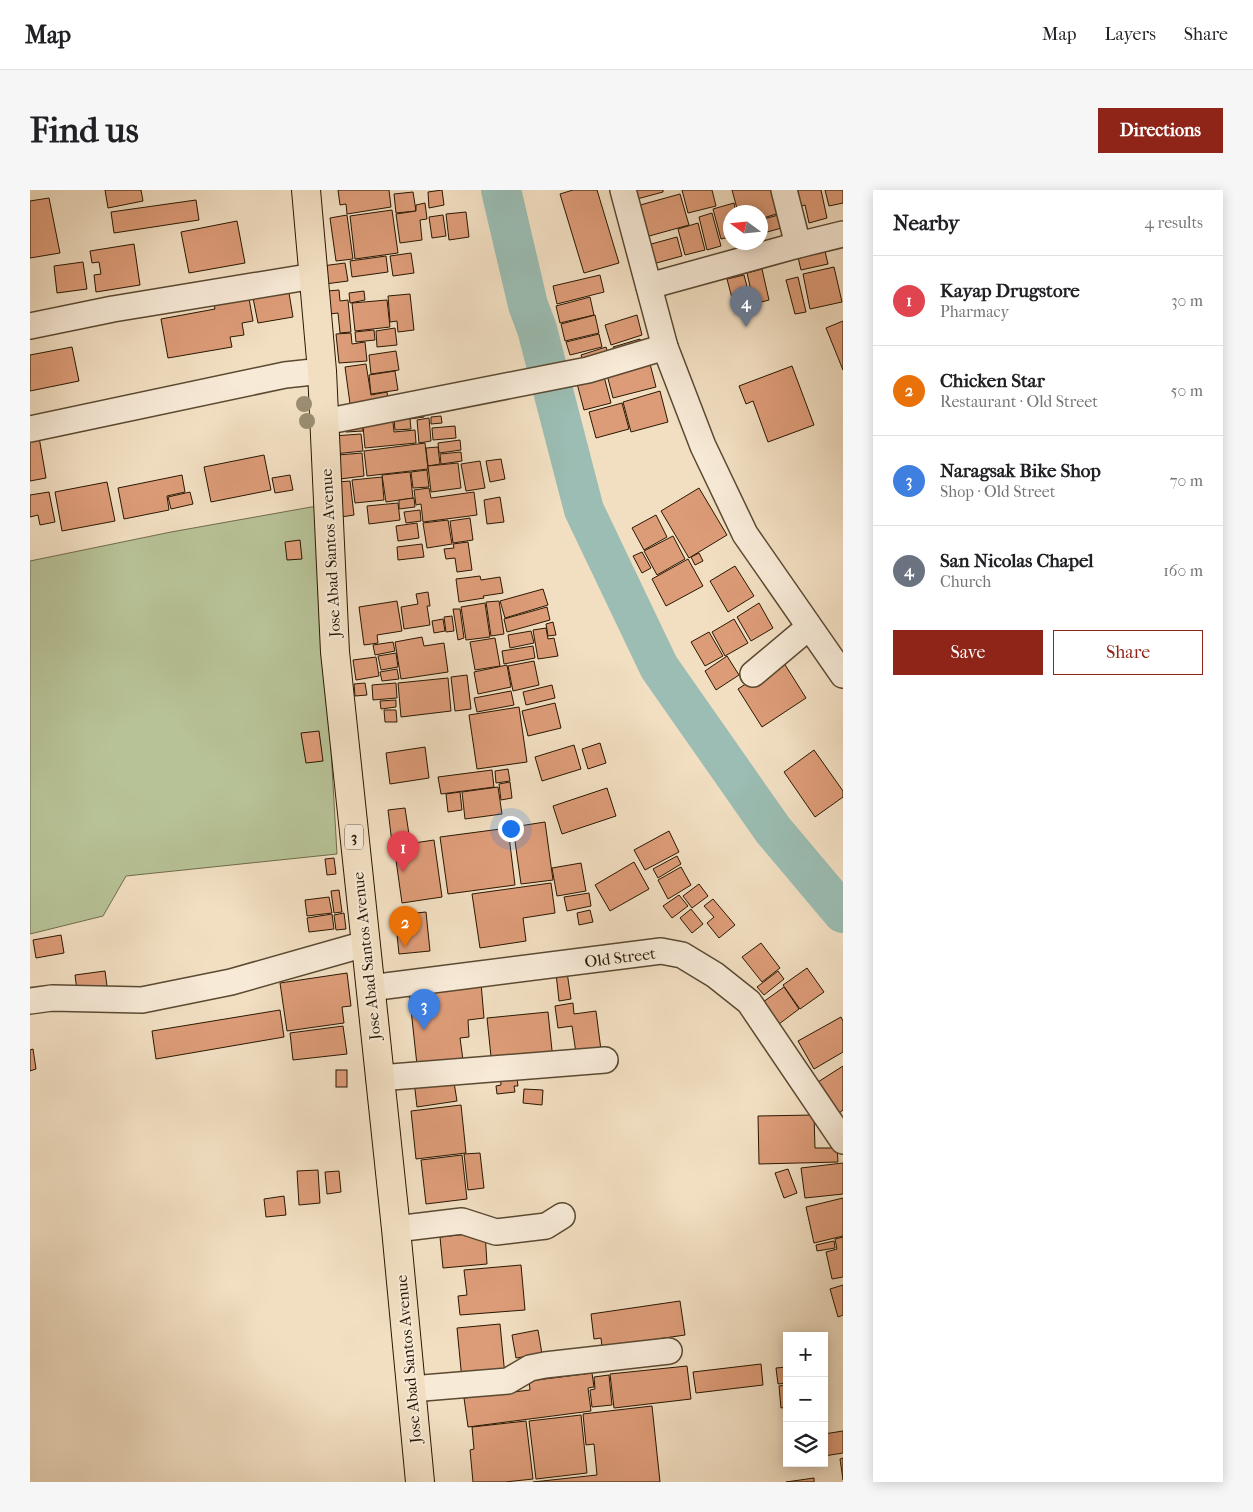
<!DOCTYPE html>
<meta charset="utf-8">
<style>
body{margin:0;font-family:"IM FELL French Canon",serif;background:#f6f6f6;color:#202124}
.controls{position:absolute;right:15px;bottom:15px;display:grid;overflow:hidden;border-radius:0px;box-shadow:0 2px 12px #0003}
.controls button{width:45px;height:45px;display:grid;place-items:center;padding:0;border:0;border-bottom:1px solid #e0e0e0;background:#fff;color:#202124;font:25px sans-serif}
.compass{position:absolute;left:693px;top:15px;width:45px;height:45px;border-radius:50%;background:#fff;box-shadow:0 2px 12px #0003;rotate:285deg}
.you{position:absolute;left:480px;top:638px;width:18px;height:18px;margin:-12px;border:4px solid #fff;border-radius:50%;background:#1a73e8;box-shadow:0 0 0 8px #1a73e833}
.badge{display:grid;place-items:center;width:32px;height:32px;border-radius:50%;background:#8f2418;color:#fff;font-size:16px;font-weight:700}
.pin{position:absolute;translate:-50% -41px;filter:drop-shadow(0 1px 2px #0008)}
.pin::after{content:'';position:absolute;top:26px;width:18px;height:15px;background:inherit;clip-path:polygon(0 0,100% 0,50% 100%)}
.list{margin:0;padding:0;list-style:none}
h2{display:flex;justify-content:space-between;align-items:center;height:65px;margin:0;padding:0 20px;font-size:21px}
h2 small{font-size:16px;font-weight:400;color:#757577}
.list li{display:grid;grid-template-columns:32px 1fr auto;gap:15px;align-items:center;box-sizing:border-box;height:90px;padding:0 20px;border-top:1px solid #e0e0e0}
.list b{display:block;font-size:19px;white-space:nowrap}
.list p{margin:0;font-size:16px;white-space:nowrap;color:#757577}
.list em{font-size:16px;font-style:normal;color:#757577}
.actions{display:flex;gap:10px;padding:15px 20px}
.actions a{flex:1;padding:11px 0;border:1px solid #8f2418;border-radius:0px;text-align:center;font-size:18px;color:#8f2418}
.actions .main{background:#8f2418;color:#fff}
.icon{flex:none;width:28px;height:28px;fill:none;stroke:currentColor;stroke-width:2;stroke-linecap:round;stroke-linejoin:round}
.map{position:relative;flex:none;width:813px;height:1292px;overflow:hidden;border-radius:0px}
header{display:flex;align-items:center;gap:30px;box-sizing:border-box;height:70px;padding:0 25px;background:#fff;border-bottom:1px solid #e0e0e0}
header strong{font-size:24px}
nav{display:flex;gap:28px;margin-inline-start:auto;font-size:18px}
.intro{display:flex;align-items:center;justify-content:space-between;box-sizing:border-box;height:120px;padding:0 30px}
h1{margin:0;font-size:35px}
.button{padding:12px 22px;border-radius:0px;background:#8f2418;color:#fff;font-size:18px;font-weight:700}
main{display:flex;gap:30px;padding:0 30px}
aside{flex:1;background:#fff;border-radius:0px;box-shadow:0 2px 12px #0003}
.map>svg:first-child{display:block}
.green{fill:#b7c296;stroke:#706c4c}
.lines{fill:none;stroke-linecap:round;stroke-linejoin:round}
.river{stroke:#9bbdb3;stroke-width:40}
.building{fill:#dd9c78;stroke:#291701}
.minor-casing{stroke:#5b4931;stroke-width:28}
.highway-casing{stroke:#291701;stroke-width:30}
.minor{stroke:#f7ead7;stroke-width:25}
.highway{stroke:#f2dfc2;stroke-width:28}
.tree{fill:#9b8d71}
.labels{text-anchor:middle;stroke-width:4;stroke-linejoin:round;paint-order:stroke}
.shield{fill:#f7ead7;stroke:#675641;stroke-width:1}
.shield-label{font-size:15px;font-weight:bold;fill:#291701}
.street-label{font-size:16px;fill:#291701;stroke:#f7ead7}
</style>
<header>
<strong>Map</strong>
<nav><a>Map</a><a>Layers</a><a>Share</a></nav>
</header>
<div class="intro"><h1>Find us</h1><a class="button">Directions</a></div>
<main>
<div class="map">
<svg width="813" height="1292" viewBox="0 0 813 1292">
<rect width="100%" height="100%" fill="#f2dfc2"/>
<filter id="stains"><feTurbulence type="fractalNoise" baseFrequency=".004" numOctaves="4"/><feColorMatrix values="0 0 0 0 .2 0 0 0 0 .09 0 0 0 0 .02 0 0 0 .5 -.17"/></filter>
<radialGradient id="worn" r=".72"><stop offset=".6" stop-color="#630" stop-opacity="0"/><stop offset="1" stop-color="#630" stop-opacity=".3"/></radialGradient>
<!-- green -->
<path class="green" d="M287,316L307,664L96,686L73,726L0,744V371L141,342Z"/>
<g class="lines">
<!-- river -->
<path class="river" d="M471,0L498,115L507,139L554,320L629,477L743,640L813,723"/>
</g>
<!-- building -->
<g class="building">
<path d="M75,0H111L113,11L78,18Z"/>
<path d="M308,0H359L361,17L317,24L316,14L310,15Z"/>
<path d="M412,0L414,15L399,18L398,2Z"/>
<path d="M543,0H567L589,73L554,83L530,4Z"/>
<path d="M605,0H633V2L607,9Z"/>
<path d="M652,0H682L686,16L658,23Z"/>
<path d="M702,0H747L753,22L730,29V22H708Z"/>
<path d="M755,0H791L797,28L779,33L775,15L760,19Z"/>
<path d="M795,0H813V13L799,16Z"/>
<path d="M383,2L386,21L366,23L364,4Z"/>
<path d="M650,4L659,35L612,48L603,17Z"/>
<path d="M19,8L30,63L0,68V11Z"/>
<path d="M166,10L169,30L84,43L81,22Z"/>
<path d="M395,13L397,29L390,30L392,50L370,53L366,24L386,21V15Z"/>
<path d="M704,13L706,22H700V47L691,49L683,19Z"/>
<path d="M362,20L368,63L325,69L320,26Z"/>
<path d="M436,22L439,47L419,50L416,24Z"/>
<path d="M682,23L691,56L677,60L669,27Z"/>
<path d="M752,24L755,37L730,44V30Z"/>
<path d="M317,25L323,69L306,71L300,28Z"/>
<path d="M413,25L416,46L402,48L399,27Z"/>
<path d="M207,31L215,73L159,83L151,42Z"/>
<path d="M668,33L675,60L655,65L648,39Z"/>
<path d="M647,47L652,66L619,75L614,56Z"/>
<path d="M104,54L110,95L66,102L64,85L71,84L69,72L62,73L60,61Z"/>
<path d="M794,57L798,74L771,80L767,63Z"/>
<path d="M381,63L384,83L363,86L360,66Z"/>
<path d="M356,66L358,82L322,87L320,71Z"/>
<path d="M53,72L57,99L27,103L24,76Z"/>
<path d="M315,73L318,91L295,94L292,76Z"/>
<path d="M804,77L812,112L780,119L773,84Z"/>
<path d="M732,79L739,110L724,114L717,83Z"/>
<path d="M570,85L574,102L527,114L523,96Z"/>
<path d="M714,85L719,104L702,108L697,89Z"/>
<path d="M768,87L776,122L765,124L756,90Z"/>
<path d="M258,97L263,127L228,133L222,103Z"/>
<path d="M309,100L310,111L318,110L321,142L310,143L308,123L300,124L298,101Z"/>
<path d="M334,101L335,110L320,113L319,103Z"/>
<path d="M218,103L223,131L212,133L214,145L200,147L202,157L138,168L131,129L185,119L183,110Z"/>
<path d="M380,104L384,140L368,142L367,131L360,132L358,106Z"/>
<path d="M560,107L564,125L530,133L526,116Z"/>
<path d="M357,110L360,137L325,141L322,113Z"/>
<path d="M565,125L569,143L535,151L531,134Z"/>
<path d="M607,125L612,145L581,155L575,135Z"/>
<path d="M813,131V180L796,138Z"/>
<path d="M365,138L367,155L347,157L346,141Z"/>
<path d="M344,140L345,150L326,152L325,142Z"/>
<path d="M321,143L322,154L335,152L337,171L309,173L306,144Z"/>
<path d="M569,144L572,157L540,165L536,152Z"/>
<path d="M610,149L614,160L587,168L583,157Z"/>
<path d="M42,157L49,191L0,201V165Z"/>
<path d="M576,157L580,168L555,176L551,165Z"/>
<path d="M366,161L369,180L341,184L339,165Z"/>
<path d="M619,170L626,197L583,208L576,181Z"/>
<path d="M336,174L341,205L357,202L359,216L321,221L315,177Z"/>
<path d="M762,176L784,235L738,252L723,211L716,214L709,196Z"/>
<path d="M572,179L581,213L554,220L545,186Z"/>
<path d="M365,181L368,200L341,204L339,185Z"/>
<path d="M630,201L638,232L601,242L593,212Z"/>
<path d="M592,213L599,239L566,248L559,222Z"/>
<path d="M393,215L394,227L380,229L381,239L365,240L363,218Z"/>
<path d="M362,223L364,242L385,240L386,253L335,258L332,225Z"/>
<path d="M411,226L412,233L401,234V227Z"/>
<path d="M332,228L333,241L316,242L315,229Z"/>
<path d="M399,228L401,251L389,253L387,230Z"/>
<path d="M425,236L426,248L403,250L402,238Z"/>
<path d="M331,244L333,261L304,264L303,246Z"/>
<path d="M9,247L16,288L0,291V249Z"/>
<path d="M430,250L431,260L409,263L408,253Z"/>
<path d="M395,253L398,279L337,286L334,261Z"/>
<path d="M408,257L410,274L398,276L396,258Z"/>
<path d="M431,262L432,271L411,274L410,264Z"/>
<path d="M332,263L334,286L310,289L308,265Z"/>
<path d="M234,265L241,300L181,312L174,277Z"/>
<path d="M471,269L475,289L460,292L456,271Z"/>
<path d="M450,271L455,298L436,301L431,274Z"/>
<path d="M428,273L431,298L401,302L398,276Z"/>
<path d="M397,280L399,297L383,298L381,282Z"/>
<path d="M380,282L383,308L356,312L352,285Z"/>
<path d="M152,285L155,302L137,306L139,320L94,329L88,298Z"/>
<path d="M260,285L263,300L245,303L242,288Z"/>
<path d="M352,287L354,310L325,313L322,290Z"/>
<path d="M320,291L324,325L311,327L308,292Z"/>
<path d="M77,292L85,331L32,341L25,302Z"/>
<path d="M399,298L401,308L444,302L447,325L393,332L391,314L386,315L384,300Z"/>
<path d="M669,298L697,345L659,368L631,321Z"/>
<path d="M19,302L25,332L10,335L8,325L0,327V305Z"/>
<path d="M160,302L163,314L141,319L138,307Z"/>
<path d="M470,307L474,332L457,334L454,310Z"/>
<path d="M384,308L385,317L369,319V310Z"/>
<path d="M368,313L370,330L339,334L337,316Z"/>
<path d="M390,320L391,331L376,333L374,322Z"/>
<path d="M626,325L637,347L614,360L602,338Z"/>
<path d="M440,328L443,350L423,353L420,331Z"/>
<path d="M418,330L422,354L397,358L393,333Z"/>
<path d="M387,333L389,348L368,351L366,336Z"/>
<path d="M643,346L655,369L627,385L614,361Z"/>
<path d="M270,350L272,369L257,370L255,352Z"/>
<path d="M438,352L442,380L427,382L425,368L416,369L414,359L424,358L423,354Z"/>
<path d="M392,354L394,367L368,370L367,357Z"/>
<path d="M612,362L621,378L612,383L603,366Z"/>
<path d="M669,363L673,371L665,375L661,367Z"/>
<path d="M658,369L673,396L636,416L622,389Z"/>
<path d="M705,376L724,406L698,422L680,391Z"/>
<path d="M450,386L451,390L470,387L473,403L453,406L454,408L429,412L426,389Z"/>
<path d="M513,399L518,415L475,428L470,411Z"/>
<path d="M398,402L400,416H397L400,435L374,439L371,417L388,414L386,404Z"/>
<path d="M367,411L372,441L347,445L348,453L334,455L329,417Z"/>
<path d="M469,411L474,444L461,446L456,412Z"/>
<path d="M455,413L460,447L436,450L431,417Z"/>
<path d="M729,413L743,438L721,451L707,427Z"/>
<path d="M517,417L520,430L477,442L474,429Z"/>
<path d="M423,419H430L434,448L428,450Z"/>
<path d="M422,426L424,441L416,442L414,427Z"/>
<path d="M413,429L415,441L404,443L402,431Z"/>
<path d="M704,429L718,453L695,466L682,442Z"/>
<path d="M523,432L526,445L518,446L516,434Z"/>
<path d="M516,438L518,449L524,448L528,466L508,469L503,440Z"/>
<path d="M501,441L504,453L480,458L478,445Z"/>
<path d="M679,442L693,466L675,476L661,452Z"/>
<path d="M392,447L394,456L414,453L418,482L371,489L365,452Z"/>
<path d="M465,448L470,476L445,480L440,452Z"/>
<path d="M363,452L365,461L345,465L343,455Z"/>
<path d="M503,456L505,468L474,474L472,461Z"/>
<path d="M366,463L368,477L351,480L348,466Z"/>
<path d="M697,466L709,485L686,500L675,481Z"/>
<path d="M346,467L349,486L326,490L323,470Z"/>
<path d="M752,470L776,508L732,537L708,499Z"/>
<path d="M504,471L509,495L483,501L478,476Z"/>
<path d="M477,475L481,497L448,504L444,482Z"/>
<path d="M367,479L369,489L352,491L350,482Z"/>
<path d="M437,485L441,519L425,521L421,487Z"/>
<path d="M418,488L421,521L371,527L368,493Z"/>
<path d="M335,493L337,505L325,506L324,494Z"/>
<path d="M366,493L367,508L343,510L342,495Z"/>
<path d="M522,495L525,508L496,515L493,502Z"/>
<path d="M481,501L484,515L447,522L444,508Z"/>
<path d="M366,510V517L351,519L350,511Z"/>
<path d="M525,513L531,538L498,546L492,521Z"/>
<path d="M489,517L497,572L447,579L439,525Z"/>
<path d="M354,520H366L367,532H355Z"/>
<path d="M289,541L293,571L276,573L271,543Z"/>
<path d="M570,553L576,573L558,579L552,559Z"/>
<path d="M544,555L551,579L512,591L505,567Z"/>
<path d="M395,557L399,588L360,594L356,563Z"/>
<path d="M784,560L813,601V607L785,627L754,582Z"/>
<path d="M478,579L480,591L466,593L465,581Z"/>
<path d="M462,580L464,597L411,604L408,587Z"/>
<path d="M480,592L482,608L471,610L469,594Z"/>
<path d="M468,597L472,624L435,629L432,602Z"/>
<path d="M577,598L586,626L532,644L523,616Z"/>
<path d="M430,602L432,620L418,622L416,604Z"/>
<path d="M375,618L380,651L362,653L358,620Z"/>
<path d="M515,632L523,690L491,694L483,637Z"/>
<path d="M478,638L485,695L418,704L410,647Z"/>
<path d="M639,641L649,662L615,680L604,660Z"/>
<path d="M404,650L412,707L372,713L364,656Z"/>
<path d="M647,666L651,674L628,688L623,679Z"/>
<path d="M304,668L306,684L297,685L295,669Z"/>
<path d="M604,672L619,699L580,721L565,695Z"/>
<path d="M551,673L556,701L527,706L522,678Z"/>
<path d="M651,677L661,695L638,709L628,690Z"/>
<path d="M521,693L525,723L493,728L496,751L450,758L442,704Z"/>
<path d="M669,694L678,706L662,718L653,706Z"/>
<path d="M309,700L312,722L304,723L301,701Z"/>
<path d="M559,703L561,716L537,721L534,707Z"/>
<path d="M649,705L658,716L642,728L633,716Z"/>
<path d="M299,707L302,723L277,726L275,710Z"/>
<path d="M683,709L705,735L689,748L677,733L684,727L674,716Z"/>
<path d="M661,719L673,734L662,743L650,728Z"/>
<path d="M560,720L563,732L549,735L547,723Z"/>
<path d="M396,722L400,761L369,764L365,725Z"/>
<path d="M314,723L316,739L306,740L304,725Z"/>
<path d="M302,724L304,739L279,742L277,728Z"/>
<path d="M31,745L34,763L6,768L3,750Z"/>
<path d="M731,753L750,778L732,792L712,767Z"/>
<path d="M777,778L794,802L770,819L753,795Z"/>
<path d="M75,781L77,796L47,801L45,785Z"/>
<path d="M748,781L754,789L734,805L727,797Z"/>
<path d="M537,782L541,809L529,811L526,783Z"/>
<path d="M317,783L321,816L312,817L314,833L257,841L250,793Z"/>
<path d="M451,793L454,828L438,830L439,847L430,848L433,870L387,875L379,801Z"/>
<path d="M754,797L769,819L745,837L729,815Z"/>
<path d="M543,813L544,824L566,821L571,860L546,863L542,836L528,838L525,816Z"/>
<path d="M250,820L254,847L126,869L122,841Z"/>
<path d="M518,822L523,870L462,876L457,828Z"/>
<path d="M811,827L813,831V862L784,879L768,851Z"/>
<path d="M313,836L317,864L263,870L260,843Z"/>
<path d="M3,859L6,879L0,881V860Z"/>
<path d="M813,876V920L809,923L788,892Z"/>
<rect x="306" y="880" width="11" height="17"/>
<path d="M486,881L488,896H484L485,902L467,904L466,896L471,895L470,883Z"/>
<path d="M423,886L427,911L387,917L384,891Z"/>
<path d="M494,899L513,900L512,915L493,913Z"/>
<path d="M431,915L436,963L386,969L381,921Z"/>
<path d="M784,925L785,958H807L808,972L729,974L728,926Z"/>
<path d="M450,963L454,998L438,1000L434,964Z"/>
<path d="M432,965L437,1009L396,1014L391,970Z"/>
<path d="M813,973V1004L775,1008L771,978Z"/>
<path d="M758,979L767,1003L754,1008L745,983Z"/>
<path d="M288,980L290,1013L269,1015L267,981Z"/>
<path d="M309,981L311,1002L297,1004L295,982Z"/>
<path d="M254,1006L256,1025L236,1027L234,1009Z"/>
<path d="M813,1008V1046L784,1053L776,1017Z"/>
<path d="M455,1042L457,1074L413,1078L410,1047Z"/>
<path d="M813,1047V1087L802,1089L796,1062L807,1059L805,1049Z"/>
<path d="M804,1051L805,1058L787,1061L786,1055Z"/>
<path d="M491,1075L495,1120L430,1125L428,1106L437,1105L434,1080Z"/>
<path d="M813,1095V1125L808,1127L800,1099Z"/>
<path d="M650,1111L655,1145L572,1157L571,1148L564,1149L561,1124Z"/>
<path d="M470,1134L475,1186L432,1190L427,1138Z"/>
<path d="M508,1140L512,1164L486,1168L482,1145Z"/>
<path d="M731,1174L733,1195L666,1203L663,1182Z"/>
<path d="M657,1176L661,1209L584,1218L580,1184Z"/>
<path d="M757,1177V1193L748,1194L746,1178Z"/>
<path d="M562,1183L564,1197L558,1198L561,1221L438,1237L434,1208L500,1200L499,1191Z"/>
<path d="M579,1185L582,1215L562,1217L560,1200L565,1199L564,1187Z"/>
<path d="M757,1195V1217L751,1218L749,1196Z"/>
<path d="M622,1216L630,1292H503L567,1285L564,1254L556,1255L553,1224Z"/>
<path d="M551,1225L557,1283L506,1289L499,1231Z"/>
<path d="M496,1231L503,1289L475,1292H443L440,1260L444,1259L442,1237Z"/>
<path d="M813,1241V1263L794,1266V1244Z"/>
<path d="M813,1268V1290L810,1269Z"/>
<path d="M784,1288V1292H756Z"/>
</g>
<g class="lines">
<!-- minor casing -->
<g class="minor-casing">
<g id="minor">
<path d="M593,0L635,157L673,256L715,344L813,485"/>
<path d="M754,0L768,55"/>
<path d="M619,96L768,55L813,44"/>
<path d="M0,136L83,119L284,86"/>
<path d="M294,232L558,180L635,157"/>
<path d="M0,239L255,185L292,181"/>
<path d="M723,484L779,437"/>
<path d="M340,798L631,761L652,765L685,785L719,812L813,951"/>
<path d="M0,811L22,808L112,810L201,792L335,754"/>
<path d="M349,888L575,870"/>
<path d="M366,1039L432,1031L466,1042L516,1036L532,1026"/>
<path d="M381,1199L478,1191L500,1178L515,1175L639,1161"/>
</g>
</g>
<!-- highway casing -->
<g class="highway-casing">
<path id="highway" d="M276,0L292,181L305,462L366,1039L390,1292"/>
</g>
<!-- minor -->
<use href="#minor" class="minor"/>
<!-- highway -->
<use href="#highway" class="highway"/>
</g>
<!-- trees -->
<g class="tree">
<circle cx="274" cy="214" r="8"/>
<circle cx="277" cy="231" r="8"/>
</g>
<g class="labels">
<!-- shield labels -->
<rect class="shield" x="315" y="634.5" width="18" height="25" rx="4"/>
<g class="shield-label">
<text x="324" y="652">3</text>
</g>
<!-- street labels -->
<g class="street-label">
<text transform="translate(300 363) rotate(-93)" y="6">Jose Abad Santos Avenue</text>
<text transform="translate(336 766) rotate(-96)" y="6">Jose Abad Santos Avenue</text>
<text transform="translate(590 767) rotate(-7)" y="6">Old Street</text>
<text transform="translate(378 1169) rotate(-95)" y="6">Jose Abad Santos Avenue</text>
</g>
</g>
<rect width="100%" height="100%" filter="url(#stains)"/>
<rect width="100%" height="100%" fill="url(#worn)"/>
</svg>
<div class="controls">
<button>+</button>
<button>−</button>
<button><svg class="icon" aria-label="layers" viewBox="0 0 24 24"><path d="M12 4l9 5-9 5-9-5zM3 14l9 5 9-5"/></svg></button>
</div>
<svg class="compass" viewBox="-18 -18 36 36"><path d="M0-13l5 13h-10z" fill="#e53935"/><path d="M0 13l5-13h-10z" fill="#757577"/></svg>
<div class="you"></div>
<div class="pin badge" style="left:373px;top:682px;background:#e0444e">1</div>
<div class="pin badge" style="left:375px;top:757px;background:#e8710a">2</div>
<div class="pin badge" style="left:394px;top:840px;background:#3f7fe0">3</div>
<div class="pin badge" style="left:716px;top:137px;background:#6b7280">4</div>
</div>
<aside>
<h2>Nearby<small>4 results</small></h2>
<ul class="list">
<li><span class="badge" style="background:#e0444e">1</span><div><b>Kayap Drugstore</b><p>Pharmacy</p></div><em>30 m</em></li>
<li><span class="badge" style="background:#e8710a">2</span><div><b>Chicken Star</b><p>Restaurant · Old Street</p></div><em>50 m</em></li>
<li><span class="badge" style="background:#3f7fe0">3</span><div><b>Naragsak Bike Shop</b><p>Shop · Old Street</p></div><em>70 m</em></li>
<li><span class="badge" style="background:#6b7280">4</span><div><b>San Nicolas Chapel</b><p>Church</p></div><em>160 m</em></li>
</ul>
<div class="actions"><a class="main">Save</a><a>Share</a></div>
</aside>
</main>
